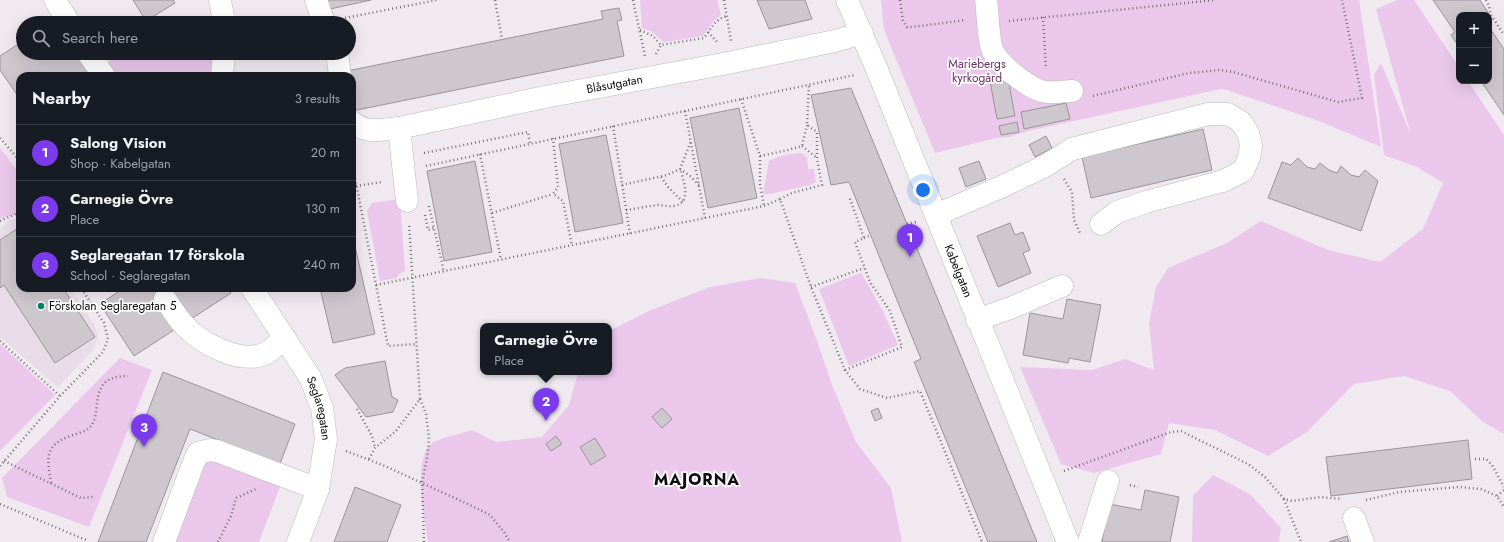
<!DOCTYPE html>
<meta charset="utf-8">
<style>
body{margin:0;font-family:Jost,sans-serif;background:#20242c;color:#f1f3f6}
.controls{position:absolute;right:12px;top:12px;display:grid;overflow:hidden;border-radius:8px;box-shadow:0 4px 16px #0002}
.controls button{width:36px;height:36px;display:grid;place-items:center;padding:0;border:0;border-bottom:1px solid #363941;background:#171b24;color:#f1f3f6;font:20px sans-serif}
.you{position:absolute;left:923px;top:190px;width:14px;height:14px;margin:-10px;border:3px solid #fff;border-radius:50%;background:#1a73e8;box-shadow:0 0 0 6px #1a73e833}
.badge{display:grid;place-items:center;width:26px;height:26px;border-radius:50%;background:#7c3aed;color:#fff;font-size:13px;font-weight:700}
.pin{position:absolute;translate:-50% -33px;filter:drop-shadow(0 1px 2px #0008)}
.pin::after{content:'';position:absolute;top:21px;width:14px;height:12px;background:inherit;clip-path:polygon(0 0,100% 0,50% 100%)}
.popup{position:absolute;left:480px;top:323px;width:132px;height:52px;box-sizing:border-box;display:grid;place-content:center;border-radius:8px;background:#171b24;filter:drop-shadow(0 1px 3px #0005);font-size:13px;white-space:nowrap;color:#9ea1a6}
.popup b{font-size:15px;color:#f1f3f6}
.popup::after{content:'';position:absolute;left:50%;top:100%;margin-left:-8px;border:8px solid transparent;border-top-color:#171b24}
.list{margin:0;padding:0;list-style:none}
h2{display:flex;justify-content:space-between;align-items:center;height:52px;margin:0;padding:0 16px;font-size:17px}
h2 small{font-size:13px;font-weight:400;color:#9ea1a6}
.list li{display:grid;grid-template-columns:26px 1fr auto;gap:12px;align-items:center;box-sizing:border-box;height:56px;padding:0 16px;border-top:1px solid #363941}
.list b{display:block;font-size:15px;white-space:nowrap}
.list p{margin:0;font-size:13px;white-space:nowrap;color:#9ea1a6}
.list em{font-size:13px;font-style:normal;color:#9ea1a6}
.icon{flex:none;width:22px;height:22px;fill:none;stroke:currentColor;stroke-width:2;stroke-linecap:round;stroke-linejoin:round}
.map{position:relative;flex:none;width:1504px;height:542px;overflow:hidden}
.search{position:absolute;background:#171b24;box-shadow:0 4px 16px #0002;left:16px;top:16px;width:340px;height:44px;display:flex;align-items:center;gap:10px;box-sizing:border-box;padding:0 14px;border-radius:22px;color:#9ea1a6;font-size:15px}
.panel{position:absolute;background:#171b24;box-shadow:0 4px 16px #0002;left:16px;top:72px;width:340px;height:220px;border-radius:12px}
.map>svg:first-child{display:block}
.built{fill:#e8dce8}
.green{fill:#eac7eb}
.building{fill:#cec8ce;stroke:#9a959a}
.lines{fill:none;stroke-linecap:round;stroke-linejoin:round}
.minor-casing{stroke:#bdb8bd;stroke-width:23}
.path{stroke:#757175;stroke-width:2.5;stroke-dasharray:1 3;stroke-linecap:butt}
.minor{stroke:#fff;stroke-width:22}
.poi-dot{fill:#058364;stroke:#fff;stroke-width:1.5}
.labels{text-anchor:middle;stroke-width:3.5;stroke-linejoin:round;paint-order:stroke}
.park-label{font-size:12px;fill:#67306a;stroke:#fff}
.street-label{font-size:12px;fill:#0e0c0e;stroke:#fff}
.poi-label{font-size:12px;fill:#0e0c0e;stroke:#fff;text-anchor:start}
.district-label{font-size:16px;font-weight:bold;letter-spacing:1px;fill:#0e0c0e;stroke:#fff}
</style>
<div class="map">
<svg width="1504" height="542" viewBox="0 0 1504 542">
<rect width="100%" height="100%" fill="#f0eaf0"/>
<!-- built -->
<path class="built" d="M19,218L20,288H70L94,324L98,336L93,350L58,387L0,337V229L9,220Z"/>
<!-- green -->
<g class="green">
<path d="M640,0H717L721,15L714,20L703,36L664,42C656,37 653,29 642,29Z"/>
<path d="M881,0H1359L1381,147L1319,121L1227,90L1221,89L1028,131L1009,137L997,138L935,153L884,30Z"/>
<path d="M1397,0H1414L1459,67V81H1468L1504,135V434L1483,422L1450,391L1404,376L1354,384L1307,432L1268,456L1215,430L1169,423L1161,454L1094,473L1061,464L1020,367L1092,370L1125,359L1154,370L1149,323L1156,287L1168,268L1227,243L1261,221L1328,250L1380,262L1423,229L1443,183L1417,167L1384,155L1374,75L1381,63L1411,135L1376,9Z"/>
<path d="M118,53H211L214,64L213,76H115L108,63Z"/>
<path d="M0,148L20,174V213L0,219Z"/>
<path d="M798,153H802L807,157L808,169H814L816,182L810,185L770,194H763L769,161L780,156Z"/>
<path d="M400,199L405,271L399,274L397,278L380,281L367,211L372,203Z"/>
<path d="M861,273L883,311L898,345L849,366L819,289Z"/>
<path d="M761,278L795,283L816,338L832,385L856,442L891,488L902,542H428C425,521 411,454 434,442C443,437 461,434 472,430L496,442L542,437L569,405L578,372H609V331L649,311L710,287Z"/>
<path d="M0,344L55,395L0,451Z"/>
<path d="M120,358L152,370L89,527L7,497L2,478Z"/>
<path d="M201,455L281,484L259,542H172Z"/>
<path d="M1213,475L1250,494L1281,528L1279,542H1192L1193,496Z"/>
</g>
<!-- building -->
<g class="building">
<path d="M133,0H173L175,3L146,21Z"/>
<path d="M319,0H371L321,11Z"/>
<path d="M757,0H805L812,19L769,29Z"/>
<path d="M1433,0H1480L1489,14L1459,15V47L1451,35L1455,32Z"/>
<path d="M619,8L622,20L617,21L624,56L352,111V76H343L342,72L603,19L601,11Z"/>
<path d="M1489,27L1504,49V115L1481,81H1489Z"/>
<path d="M23,41V53H77L93,76H20V99L0,70V56Z"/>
<path d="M1007,73L1015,116L997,119L989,76Z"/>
<path d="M851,88L907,224L1037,542H988L914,362L921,359L849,182L831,185L811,95Z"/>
<path d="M1066,103L1070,119L1024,129L1021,112Z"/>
<path d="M739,108L757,198L708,208L690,118Z"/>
<path d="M1017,122L1019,132L1001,135L999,126Z"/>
<path d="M1203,129L1212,170L1091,198L1082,157Z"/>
<path d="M606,135L623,223L575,232L559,144Z"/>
<path d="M1046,136L1052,148L1035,157L1029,145Z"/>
<path d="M1298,158L1307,167L1315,169L1320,163L1329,170L1337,173L1341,166L1351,175L1359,177L1365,170L1378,181L1361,231L1268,198L1282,162L1291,165Z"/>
<path d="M475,161L492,252L444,261L427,171Z"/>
<path d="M979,161L986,179L966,187L959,168Z"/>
<path d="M1010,223L1015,235L1023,232L1030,250L1023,253L1031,273L998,287L977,236Z"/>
<path d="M20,227V288H63L95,337L55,363L4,285L0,288V240Z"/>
<path d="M352,233L375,334L333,343L320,288H352Z"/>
<path d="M124,288H228L231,293L134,356L100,304Z"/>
<path d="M1067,299L1101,305L1090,362L1069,358L1068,363L1023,355L1030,313L1063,319Z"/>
<path d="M385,361L392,397L398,400L393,412L366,417L335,375L345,368Z"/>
<path d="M163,372L295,424L280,464L190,429L146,542H98Z"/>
<path d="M662,408L672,419L662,428L652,417Z"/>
<path d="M878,408L882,418L875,421L871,411Z"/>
<path d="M556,436L562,444L551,451L546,444Z"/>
<path d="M595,438L606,456L591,465L580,447Z"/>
<path d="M1468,440L1472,479L1331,496L1326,457Z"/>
<path d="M355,487L401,505L387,542H334Z"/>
<path d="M1145,490L1179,497L1170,542H1102L1109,504L1141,510Z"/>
<path d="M1347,536L1349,542H1329Z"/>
</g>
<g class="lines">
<!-- minor casing -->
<g class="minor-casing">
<g id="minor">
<path d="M55,0L69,23"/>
<path d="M220,0L224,23"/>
<path d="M316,0L324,23"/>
<path id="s1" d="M847,0L878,72L1068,542"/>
<path d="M986,0C988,14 988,38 992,49C997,64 1027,86 1041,91C1050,94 1063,91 1072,91"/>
<path d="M88,53L104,76"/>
<path d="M337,53L340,76"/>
<path d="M222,76L224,53"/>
<path id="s2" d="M352,122C367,134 380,130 399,128L545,97L723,64L835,41L862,33"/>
<path d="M399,128L407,201"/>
<path d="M936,215L1001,187L1045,166L1072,149L1208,114H1228L1241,122L1248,133L1251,145L1249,158L1243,171L1223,181L1146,202L1117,212L1101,224"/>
<path id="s3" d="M252,288L311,379L322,408L326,439L318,489L298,542"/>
<path d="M165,299C171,307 176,316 183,324C200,343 243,367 268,352C274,348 279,342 285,338"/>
<path d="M977,320L1013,307L1062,286"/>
<path d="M1354,518L1363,542"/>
<path d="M164,542L193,464L198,453L210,450L217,451L318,489"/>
<path d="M1089,542L1108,481"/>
</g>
</g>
<!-- path -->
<g class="path">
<path d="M495,0L502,39"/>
<path d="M633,0L645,56"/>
<path d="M724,0L731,41"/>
<path d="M900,0L903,21L907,27H912L966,20"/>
<path d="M1486,0L1489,6L1491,15L1504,35"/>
<path d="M1043,17L1046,69"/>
<path d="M345,18L437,0"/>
<path d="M1009,21L1215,0"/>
<path d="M640,30L653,36L661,45L704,38C711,29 715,19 727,16"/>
<path d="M708,32L717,42"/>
<path d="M656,54L661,45"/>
<path d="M1093,96L1189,73L1219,70L1233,72L1338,102L1362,98L1342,0"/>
<path d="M741,99L760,156V184L764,206"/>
<path d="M685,111L705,218"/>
<path d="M613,126L630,234"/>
<path d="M0,138L20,161"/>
<path d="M553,138L558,187L553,194L563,201L572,246"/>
<path d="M802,146L817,158"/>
<path d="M424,153L528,132L530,144"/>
<path d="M480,154L501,260"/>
<path d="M352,155L354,148"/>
<path d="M760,156L788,150L802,146L807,125"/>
<path d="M352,163L388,346L417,344"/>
<path d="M426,166L855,75"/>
<path d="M680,169L690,176L699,185"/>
<path d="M661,177L668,187L683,202"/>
<path d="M1064,179L1072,192L1074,220L1080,233"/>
<path d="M622,185L667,175L680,169L691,141"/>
<path d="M356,186L382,182"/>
<path d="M780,199L792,193L822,185L817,159V132L807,125L809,85"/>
<path d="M429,206L444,272"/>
<path d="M626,210C636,209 647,206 658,205C663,205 668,207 674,206C692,203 684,181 680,169"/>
<path d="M492,213L553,194"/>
<path d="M425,215L428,230L434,228"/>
<path d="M0,221L20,212"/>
<path d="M907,224L916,222"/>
<path d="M864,238L871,235"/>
<path d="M376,285L764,206L780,199L811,287L845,370L860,389L887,398L920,391L982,542"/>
<path d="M811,287L864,268"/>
<path d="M0,341L60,396"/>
<path d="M845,370L902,347L890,311L870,282L855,242L864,238L849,196"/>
<path d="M420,399L426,414L429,439L427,459L422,482L424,542"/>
<path d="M357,409L372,436L375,448"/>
<path d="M346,451L385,466L472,506L490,515L504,532L510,542"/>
<path d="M369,459L375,448L396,431L420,399L409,223"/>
<path d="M1475,459H1486L1492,465L1504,487"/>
<path d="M4,461L81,498L93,497"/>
<path d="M0,466L60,396L103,352L108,339L104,323L81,288"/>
<path d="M1064,471L1171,432L1181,431L1248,464L1265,477L1284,499L1292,501L1321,497L1341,499"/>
<path d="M51,483C47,458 44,446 70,436C76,434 83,432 88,429C106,415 83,376 128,376"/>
<path d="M1130,485L1138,487"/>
<path d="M1497,496L1504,490"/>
<path d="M1284,499L1301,542"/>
<path d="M1366,500L1399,492L1459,487L1481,489L1497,496L1504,507"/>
<path d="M0,504L86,540"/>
<path d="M218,542L231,516L236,498L256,489"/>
</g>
<!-- minor -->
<use href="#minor" class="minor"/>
</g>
<!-- markers -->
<circle class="poi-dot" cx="41" cy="306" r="4"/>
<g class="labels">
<!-- park labels -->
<g class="park-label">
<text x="977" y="68">Mariebergs<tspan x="977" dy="14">kyrkogård</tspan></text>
</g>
<!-- street labels -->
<g class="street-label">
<text dy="4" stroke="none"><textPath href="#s2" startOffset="269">Blåsutgatan</textPath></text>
<text dy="4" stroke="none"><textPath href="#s1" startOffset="293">Kabelgatan</textPath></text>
<text dy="4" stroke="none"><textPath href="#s3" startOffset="139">Seglaregatan</textPath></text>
</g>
<!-- poi labels -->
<g class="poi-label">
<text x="49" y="310">Förskolan Seglaregatan 5</text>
</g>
<!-- district labels -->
<g class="district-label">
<text x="697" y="485">MAJORNA</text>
</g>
</g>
</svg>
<div class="controls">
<button>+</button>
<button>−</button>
</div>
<div class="you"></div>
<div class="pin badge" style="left:910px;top:257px">1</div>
<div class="pin badge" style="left:546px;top:421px">2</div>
<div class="popup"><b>Carnegie Övre</b>Place</div>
<div class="pin badge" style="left:144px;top:447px">3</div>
<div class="search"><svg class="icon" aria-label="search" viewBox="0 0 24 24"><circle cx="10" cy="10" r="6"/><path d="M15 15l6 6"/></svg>Search here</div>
<section class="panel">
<h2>Nearby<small>3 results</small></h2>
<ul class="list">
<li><span class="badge">1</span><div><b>Salong Vision</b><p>Shop · Kabelgatan</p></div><em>20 m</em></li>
<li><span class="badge">2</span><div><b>Carnegie Övre</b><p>Place</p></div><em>130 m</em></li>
<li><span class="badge">3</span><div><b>Seglaregatan 17 förskola</b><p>School · Seglaregatan</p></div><em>240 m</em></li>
</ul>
</section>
</div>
